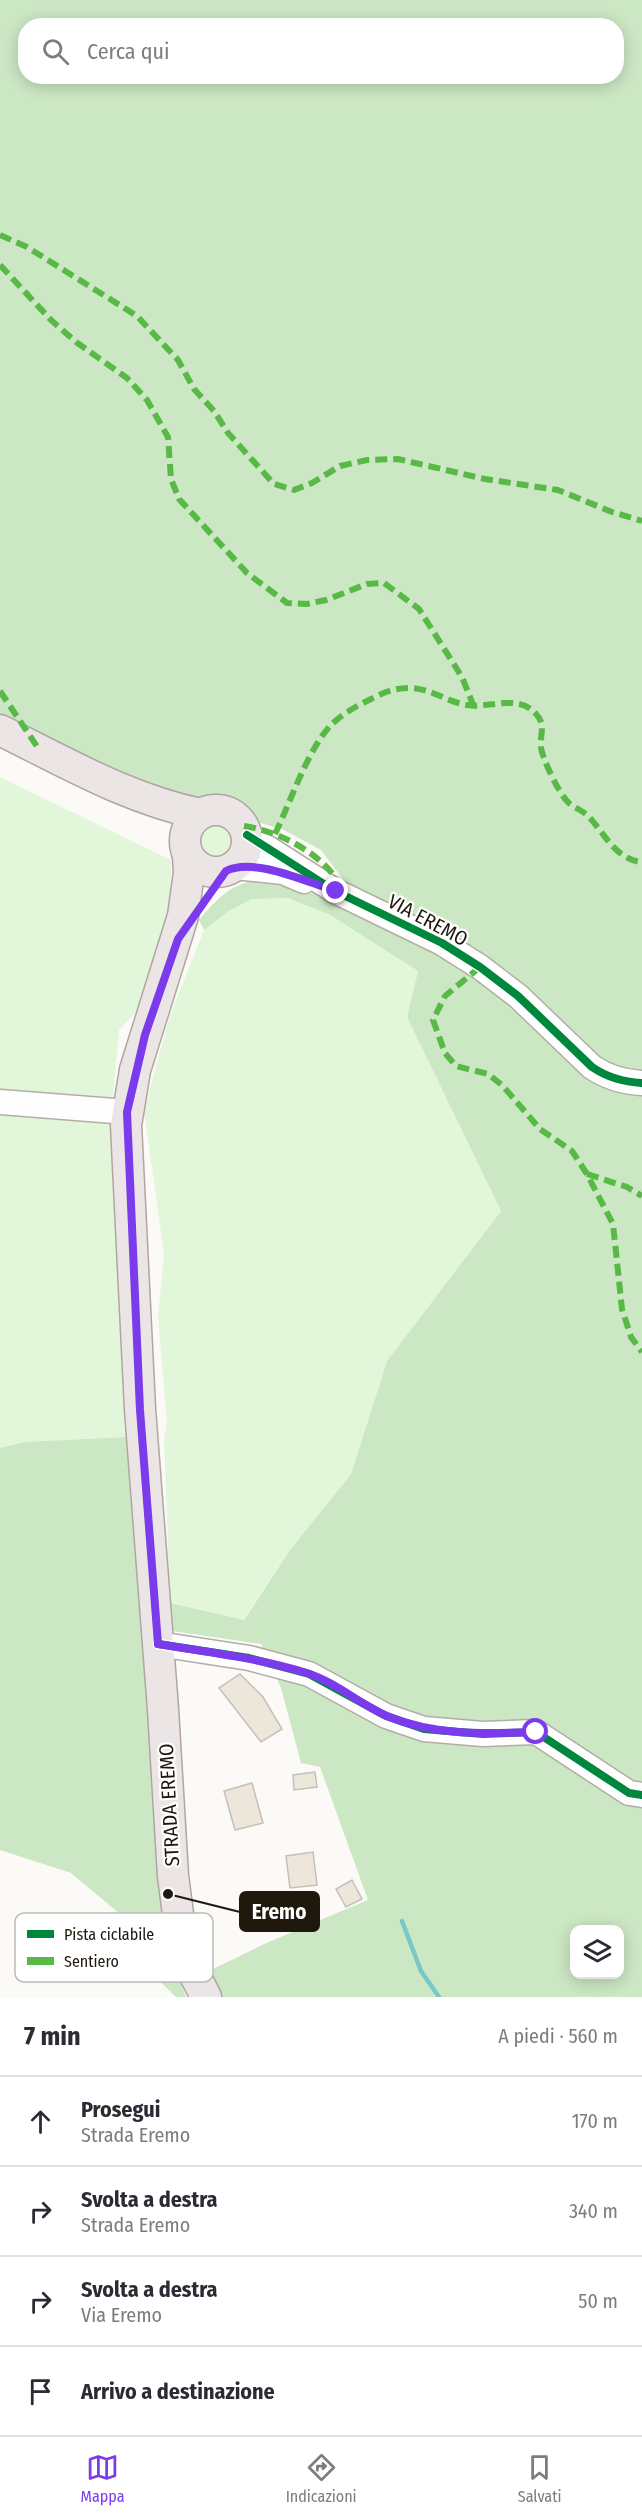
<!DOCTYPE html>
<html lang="it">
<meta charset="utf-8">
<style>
body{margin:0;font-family:"Fira Sans Condensed",sans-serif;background:#f2f2f3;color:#2b2b33}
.controls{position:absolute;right:18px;bottom:18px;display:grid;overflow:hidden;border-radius:12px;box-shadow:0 3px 15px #0003}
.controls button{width:54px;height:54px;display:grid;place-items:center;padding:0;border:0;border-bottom:2px solid #e1e1e2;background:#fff;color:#2b2b33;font:30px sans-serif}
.stop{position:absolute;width:18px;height:18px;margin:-14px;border:4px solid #7c3aed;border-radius:50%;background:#fff}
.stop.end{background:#7c3aed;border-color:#fff;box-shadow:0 2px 6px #0008}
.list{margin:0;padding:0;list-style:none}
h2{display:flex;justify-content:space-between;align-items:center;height:78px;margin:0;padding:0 24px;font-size:26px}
h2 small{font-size:20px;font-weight:400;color:#7c7c81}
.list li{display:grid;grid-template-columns:39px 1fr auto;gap:18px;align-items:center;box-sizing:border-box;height:90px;padding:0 24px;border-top:2px solid #e1e1e2}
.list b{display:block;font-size:22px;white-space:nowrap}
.list p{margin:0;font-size:20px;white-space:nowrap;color:#7c7c81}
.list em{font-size:20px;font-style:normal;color:#7c7c81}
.icon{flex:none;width:33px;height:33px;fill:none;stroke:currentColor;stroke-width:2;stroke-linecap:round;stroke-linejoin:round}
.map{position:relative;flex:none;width:642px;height:1997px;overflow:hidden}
.search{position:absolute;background:#fff;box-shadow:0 3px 15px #0003;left:18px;right:18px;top:18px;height:66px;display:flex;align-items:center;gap:15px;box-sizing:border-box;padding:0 21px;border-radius:24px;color:#7c7c81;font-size:22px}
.sheet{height:438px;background:#fff}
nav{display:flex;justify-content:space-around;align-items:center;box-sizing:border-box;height:84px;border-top:2px solid #e1e1e2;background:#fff;font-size:16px;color:#7c7c81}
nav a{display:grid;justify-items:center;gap:3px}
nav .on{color:#7c3aed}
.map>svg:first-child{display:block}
.green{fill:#e2f7da}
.forest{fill:#cce7c4;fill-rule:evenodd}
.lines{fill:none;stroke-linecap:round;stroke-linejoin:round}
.stream{stroke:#7ac8c6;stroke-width:4.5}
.building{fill:#ede6da;stroke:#c4c0b9;stroke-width:1.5}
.minor-casing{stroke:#b2aea6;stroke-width:27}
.major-casing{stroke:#b0a5a1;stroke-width:33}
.minor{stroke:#fffefe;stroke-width:24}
.major{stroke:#ebe6e5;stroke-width:30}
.quiet{stroke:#58b947;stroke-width:6;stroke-dasharray:12 6;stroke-linecap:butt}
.cycleway-casing{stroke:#fff;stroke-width:11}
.cycleway{stroke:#00873e;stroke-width:8}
.route{stroke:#7c3aed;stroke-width:8}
.labels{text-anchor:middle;stroke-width:4.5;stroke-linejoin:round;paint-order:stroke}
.street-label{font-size:20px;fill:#1f180d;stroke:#fff}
.key{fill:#fff;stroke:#bcbab6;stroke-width:1.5}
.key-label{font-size:16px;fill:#1f180d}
.leader{fill:none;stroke:#1f180d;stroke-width:2}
.callout-dot{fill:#1f180d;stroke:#fff;stroke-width:2}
.callout{fill:#1f180d;stroke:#1f180d;stroke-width:2}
.callout-label{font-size:21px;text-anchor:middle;font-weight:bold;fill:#fff}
</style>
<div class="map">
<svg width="642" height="1997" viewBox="0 0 642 1997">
<rect width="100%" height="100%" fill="#fcfaf6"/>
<!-- green -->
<g class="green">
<path d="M0,777L171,860L172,910L136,1012L119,1030L116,1062L111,1124L126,1437L24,1442L0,1448Z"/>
<circle cx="216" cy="841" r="17"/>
<path d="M288,898L330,915L418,971L407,1017L501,1211L387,1361L351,1474L290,1550L243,1620L170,1603L164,1440L167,1423L158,1317L164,1254L144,1111L170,1015L204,930L229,911L252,899Z"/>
</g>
<!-- forest -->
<g class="forest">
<path d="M0,0H642V1997H221L205,1973L264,1944L368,1900L320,1767L301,1763L281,1688L261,1644L172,1631L170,1603L244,1620L290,1550L351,1474L387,1361L501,1211L407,1017L418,971L330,915L288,898L252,899L229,911L204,930L199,920C224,890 245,872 287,884C297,887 308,893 318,894C329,894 341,891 351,890L321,850L282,829L260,823L233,799L172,800L0,720ZM26,26H616V76H26ZM574,1930H620V1974H574Z"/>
<path d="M126,1437L142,1623L164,1941L186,1997H176L142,1964L132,1924L71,1873L0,1850V1448L24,1442Z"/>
</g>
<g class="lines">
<!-- stream -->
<path class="stream" d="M402,1921L421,1971L439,1997"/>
</g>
<!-- building -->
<g class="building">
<path d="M240,1674L263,1697L282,1729L261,1742L219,1688Z"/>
<path d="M315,1772L317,1787L294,1790L293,1775Z"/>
<path d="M252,1783L263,1823L235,1830L224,1791Z"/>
<path d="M313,1852L317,1885L290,1888L286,1856Z"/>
<path d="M352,1880L362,1899L346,1907L336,1889Z"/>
</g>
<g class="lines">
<!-- minor casing -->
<g class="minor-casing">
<g id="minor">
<path d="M247,835L335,891L442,943L480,967L518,996L592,1067C608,1078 623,1082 642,1083"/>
<path d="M234,867L283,872L304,881"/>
<path d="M0,1102L127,1112"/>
<path d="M158,1644L249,1658L309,1674L386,1716L424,1729L483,1734L536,1732L629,1793L642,1795"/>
</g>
</g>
<!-- major casing -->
<g class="major-casing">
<g id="major">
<path d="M0,730C65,762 128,799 200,814"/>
<circle cx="216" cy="841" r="31"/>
<path d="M188,855L189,873L183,916L135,1070L126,1125L140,1409L163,1709L173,1876L183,1952L206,1997"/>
</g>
</g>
<!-- minor -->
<use href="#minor" class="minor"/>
<!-- major -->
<use href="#major" class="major"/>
<!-- quiet -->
<g class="quiet">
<path d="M0,235L27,247L137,316L178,360L194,389L214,411L228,433L274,484L294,490L312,483L340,466L367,460L398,459L485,479L558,490L612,512L642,521"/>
<path d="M0,265L51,320L76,342L127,378L147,400L168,437L171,479L179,499L247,573L287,603L307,604L326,600L367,584L384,583L419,609L462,677L474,707"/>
<path d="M0,691L38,748"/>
<path d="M244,826C277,831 318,851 337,880L335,891"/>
<path d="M275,834C290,803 308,749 331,725C341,715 356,706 369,700C382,693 396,687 412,688C432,689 447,702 467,705C489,709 518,693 536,714C547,725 539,736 541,748C543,760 559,793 567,801C573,808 583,810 589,817C605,834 616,860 642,862"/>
<path d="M480,967L445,996L433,1020L445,1053L456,1066L488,1074L502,1085L540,1129L572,1151L587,1174L613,1224L622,1309L631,1337L642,1352"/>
<path d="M587,1174L627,1187L642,1196"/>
</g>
<!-- cycleway casing -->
<g class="cycleway-casing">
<g id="cycleway">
<path d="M247,835L335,891L442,943L480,967L518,996L592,1067C608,1078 623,1082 642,1083"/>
<path d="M158,1644L249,1658L309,1674L386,1716L424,1729L483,1734L536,1732L629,1793L642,1795"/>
</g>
</g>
<!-- cycleway -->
<use href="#cycleway" class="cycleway"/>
</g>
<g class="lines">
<!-- route -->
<path class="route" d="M336,891C306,882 255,857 226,871L178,939L145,1035L127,1112L140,1410L158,1644C208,1652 258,1658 307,1673C335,1682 360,1704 387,1716C435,1736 485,1734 536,1732"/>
</g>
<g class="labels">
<!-- street labels -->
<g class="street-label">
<text transform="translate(428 920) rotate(28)" y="7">VIA EREMO</text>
<text transform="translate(169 1805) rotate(-93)" y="7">STRADA EREMO</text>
</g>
</g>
<!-- legend -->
<rect x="15" y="1913" width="198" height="69" rx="9" class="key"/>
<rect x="27" y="1930" width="27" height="8" fill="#00873e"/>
<rect x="27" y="1957" width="27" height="8" fill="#58b947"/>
<g class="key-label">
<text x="64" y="1940">Pista ciclabile</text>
<text x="64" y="1967">Sentiero</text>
</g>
<!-- callouts -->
<path class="leader" d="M168 1894L240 1912"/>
<circle class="callout-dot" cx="168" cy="1894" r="6"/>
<rect class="callout" x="240" y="1892" width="79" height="39" rx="6"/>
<g class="callout-label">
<text x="279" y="1919">Eremo</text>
</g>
</svg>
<div class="controls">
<button><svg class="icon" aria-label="layers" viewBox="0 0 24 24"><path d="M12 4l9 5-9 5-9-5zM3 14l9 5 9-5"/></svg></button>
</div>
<div class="stop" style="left:536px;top:1732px"></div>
<div class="stop end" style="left:336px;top:891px"></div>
<div class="search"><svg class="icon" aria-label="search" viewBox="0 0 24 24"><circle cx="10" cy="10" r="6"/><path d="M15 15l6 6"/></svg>Cerca qui</div>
</div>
<section class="sheet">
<h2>7 min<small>A piedi · 560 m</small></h2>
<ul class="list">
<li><svg class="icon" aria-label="ahead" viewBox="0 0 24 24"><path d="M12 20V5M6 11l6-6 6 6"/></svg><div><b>Prosegui</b><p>Strada Eremo</p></div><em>170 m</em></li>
<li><svg class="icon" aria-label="right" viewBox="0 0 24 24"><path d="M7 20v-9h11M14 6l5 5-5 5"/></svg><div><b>Svolta a destra</b><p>Strada Eremo</p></div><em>340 m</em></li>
<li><svg class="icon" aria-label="right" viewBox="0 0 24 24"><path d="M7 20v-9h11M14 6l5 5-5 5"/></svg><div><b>Svolta a destra</b><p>Via Eremo</p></div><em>50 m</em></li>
<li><svg class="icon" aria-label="arrive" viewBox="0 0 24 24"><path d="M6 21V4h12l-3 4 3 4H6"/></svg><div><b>Arrivo a destinazione</b></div></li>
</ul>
</section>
<nav>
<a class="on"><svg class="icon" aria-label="map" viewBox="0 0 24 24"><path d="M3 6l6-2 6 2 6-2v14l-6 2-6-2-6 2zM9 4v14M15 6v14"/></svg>Mappa</a>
<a><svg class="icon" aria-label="directions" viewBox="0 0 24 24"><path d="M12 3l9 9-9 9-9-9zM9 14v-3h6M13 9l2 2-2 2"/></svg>Indicazioni</a>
<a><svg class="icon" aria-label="saved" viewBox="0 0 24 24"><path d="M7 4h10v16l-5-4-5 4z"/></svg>Salvati</a>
</nav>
